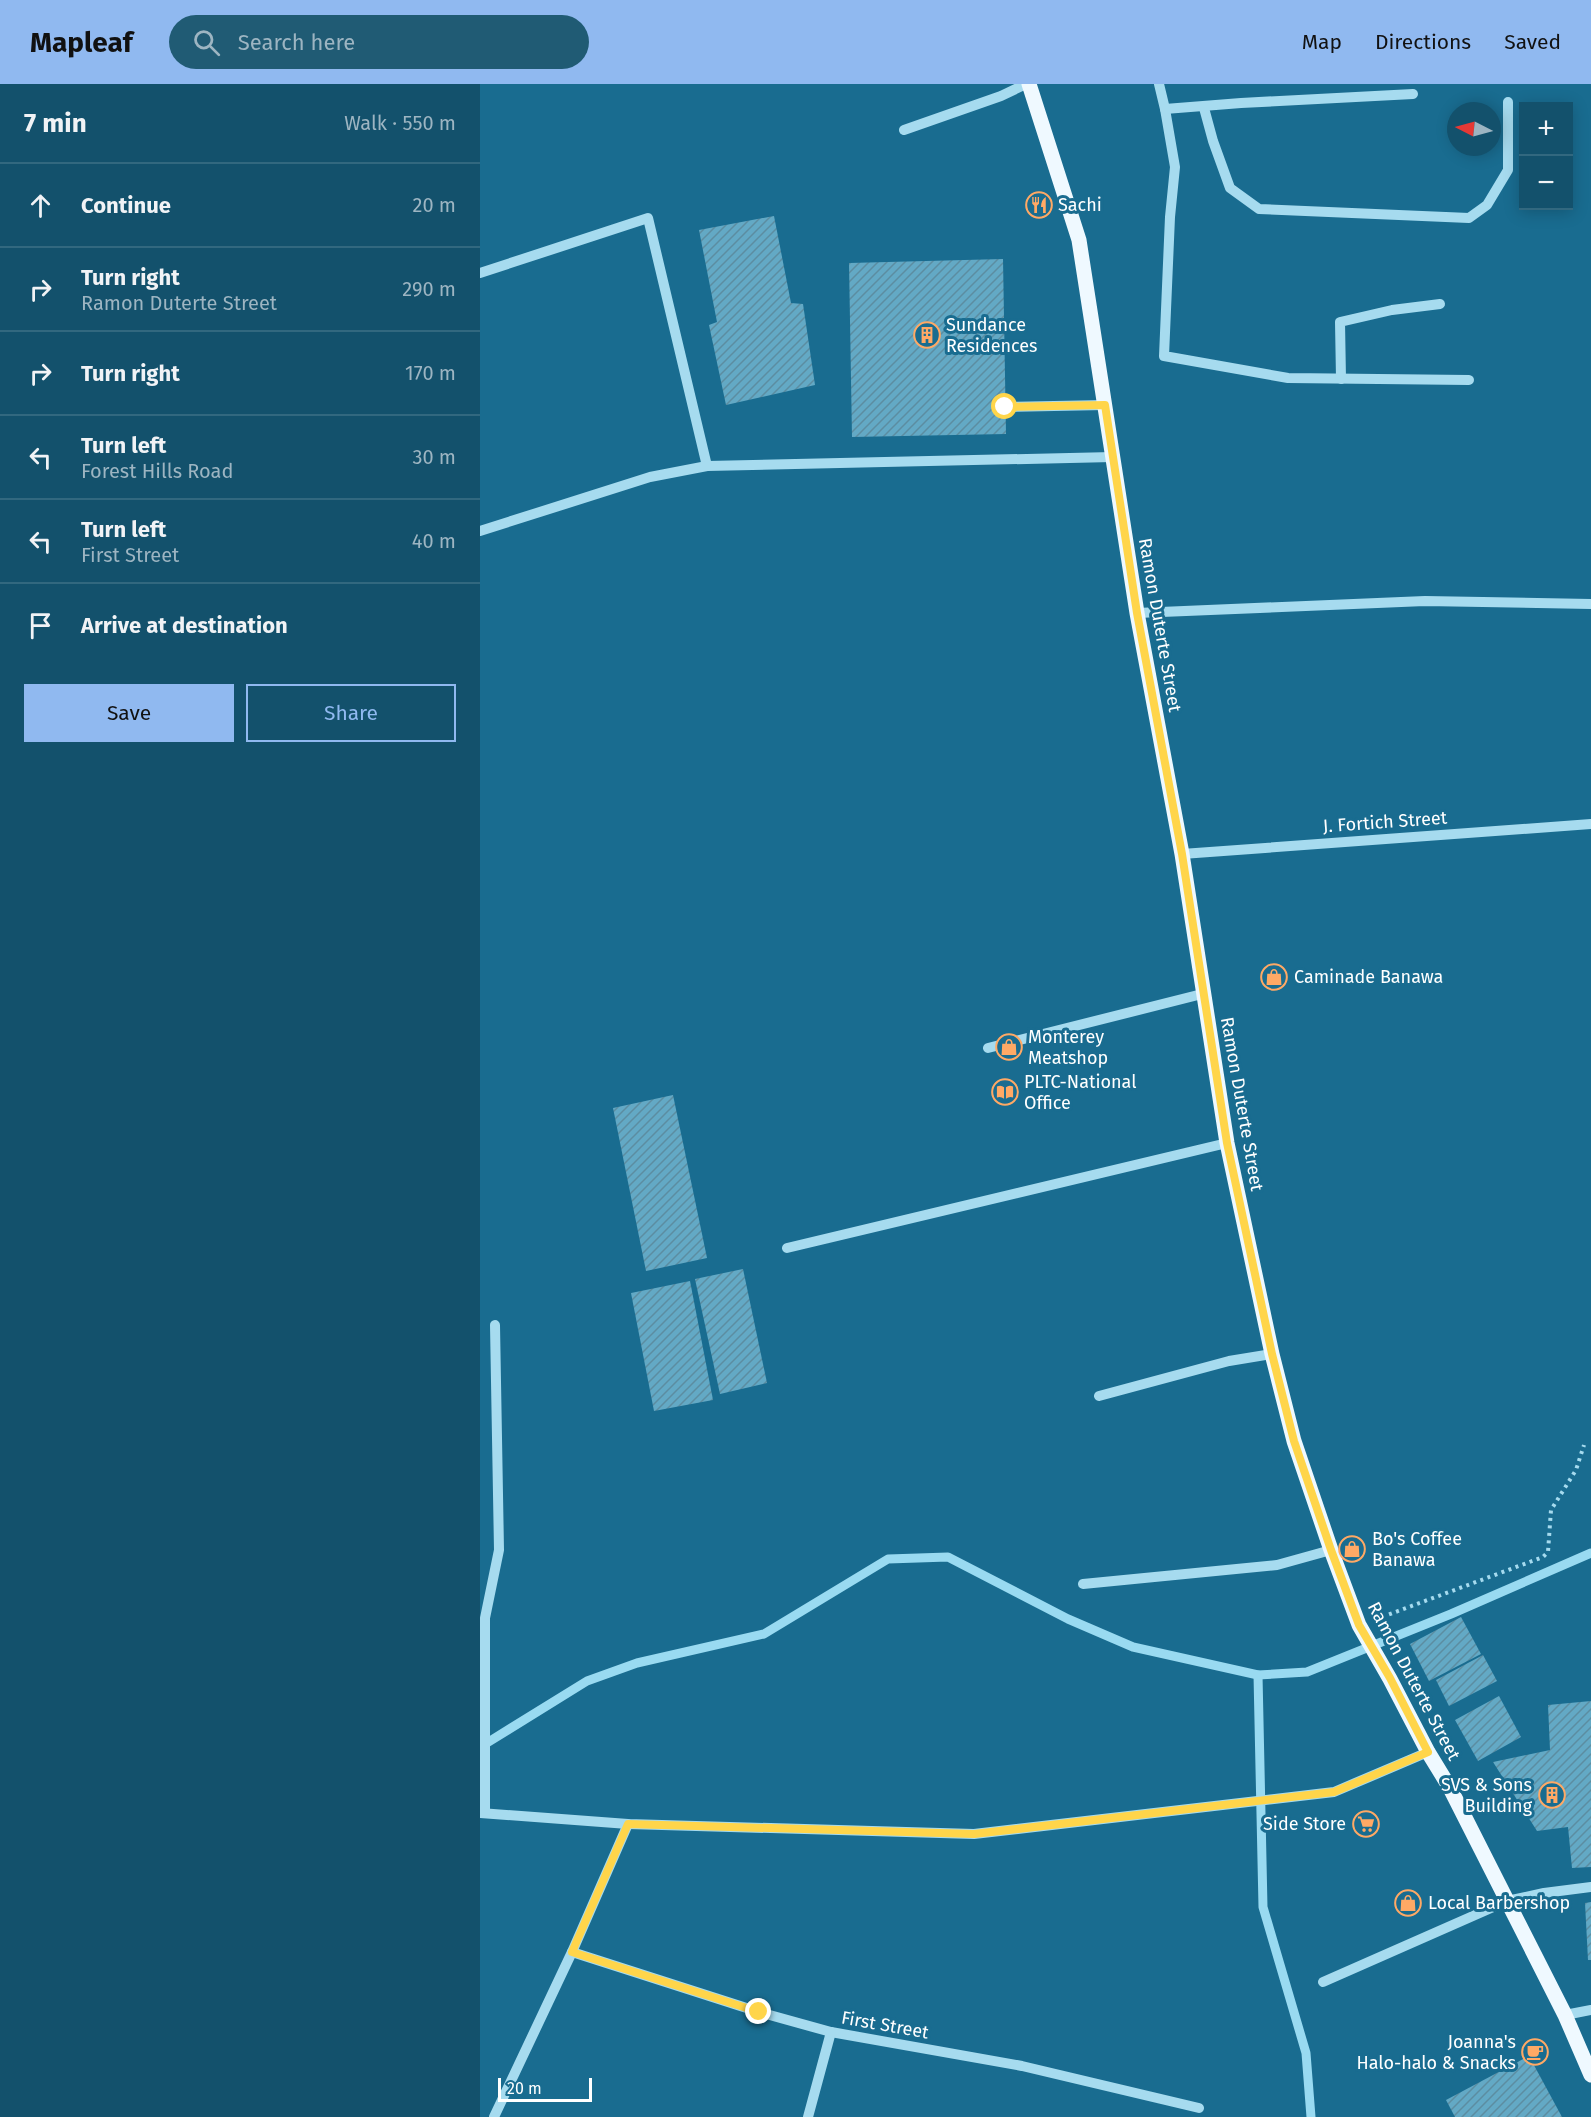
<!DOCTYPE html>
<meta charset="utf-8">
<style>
body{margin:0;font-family:"Fira Sans",sans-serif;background:#205b74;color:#f1f3f6}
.controls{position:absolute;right:18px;top:18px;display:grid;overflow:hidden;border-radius:0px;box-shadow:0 3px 15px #0003}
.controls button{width:54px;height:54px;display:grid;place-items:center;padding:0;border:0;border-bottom:2px solid #32687f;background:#13516c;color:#f1f3f6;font:30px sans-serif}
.compass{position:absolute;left:967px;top:18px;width:54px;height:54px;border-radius:50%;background:#13516c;box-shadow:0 3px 15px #0003;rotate:276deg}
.scale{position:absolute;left:18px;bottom:15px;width:94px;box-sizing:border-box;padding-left:6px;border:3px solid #fff;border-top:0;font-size:16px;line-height:21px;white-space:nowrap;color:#fff;-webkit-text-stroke:4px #196c90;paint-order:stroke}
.stop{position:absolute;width:18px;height:18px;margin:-14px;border:4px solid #ffd54a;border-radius:50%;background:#fff}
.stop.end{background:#ffd54a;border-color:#fff;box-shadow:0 2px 6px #0008}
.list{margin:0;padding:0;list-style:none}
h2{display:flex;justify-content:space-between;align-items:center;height:78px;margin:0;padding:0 24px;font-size:26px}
h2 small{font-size:20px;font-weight:400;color:#9db5c2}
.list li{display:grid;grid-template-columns:39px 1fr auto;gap:18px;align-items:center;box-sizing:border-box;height:84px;padding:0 24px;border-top:2px solid #32687f}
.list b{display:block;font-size:22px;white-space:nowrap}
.list p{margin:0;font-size:20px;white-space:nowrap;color:#9db5c2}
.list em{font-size:20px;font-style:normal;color:#9db5c2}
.actions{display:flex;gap:12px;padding:18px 24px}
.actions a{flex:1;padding:14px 0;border:2px solid #90b9f0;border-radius:0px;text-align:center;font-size:21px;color:#90b9f0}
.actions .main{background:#90b9f0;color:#111}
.icon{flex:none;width:33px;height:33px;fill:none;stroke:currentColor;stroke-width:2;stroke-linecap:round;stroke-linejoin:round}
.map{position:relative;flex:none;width:1111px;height:2033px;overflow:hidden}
header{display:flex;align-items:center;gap:36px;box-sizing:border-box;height:84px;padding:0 30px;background:#90b9f0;color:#111}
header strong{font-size:28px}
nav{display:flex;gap:33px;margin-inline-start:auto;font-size:21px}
.search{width:420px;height:54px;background:#205b74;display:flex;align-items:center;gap:15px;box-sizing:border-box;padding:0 21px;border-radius:33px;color:#9db5c2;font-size:22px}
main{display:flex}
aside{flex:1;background:#13516c}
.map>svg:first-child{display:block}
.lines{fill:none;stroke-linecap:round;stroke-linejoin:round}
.stream{stroke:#99daf1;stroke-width:9}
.building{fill:url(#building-hatch)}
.path{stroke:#a6dbef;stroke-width:4;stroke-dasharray:3 4.5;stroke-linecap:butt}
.minor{stroke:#a6dbef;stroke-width:10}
.major{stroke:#eff9ff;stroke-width:15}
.route{stroke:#ffd54a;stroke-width:8}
.labels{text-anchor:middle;stroke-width:6;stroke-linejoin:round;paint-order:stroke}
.poi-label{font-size:18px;fill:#fff;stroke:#196c90;text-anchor:start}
.street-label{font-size:18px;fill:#fff;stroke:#196c90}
</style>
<header>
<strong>Mapleaf</strong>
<div class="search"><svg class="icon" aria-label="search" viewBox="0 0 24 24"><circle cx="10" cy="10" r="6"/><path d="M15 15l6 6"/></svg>Search here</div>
<nav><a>Map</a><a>Directions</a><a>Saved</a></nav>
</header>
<main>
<aside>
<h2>7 min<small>Walk · 550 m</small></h2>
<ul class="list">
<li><svg class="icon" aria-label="ahead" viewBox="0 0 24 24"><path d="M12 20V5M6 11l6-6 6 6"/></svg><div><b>Continue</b></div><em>20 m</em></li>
<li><svg class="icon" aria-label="right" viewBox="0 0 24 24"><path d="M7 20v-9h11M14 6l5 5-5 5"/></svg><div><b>Turn right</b><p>Ramon Duterte Street</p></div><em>290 m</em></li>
<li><svg class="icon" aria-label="right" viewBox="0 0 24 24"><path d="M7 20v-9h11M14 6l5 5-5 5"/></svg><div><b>Turn right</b></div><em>170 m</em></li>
<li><svg class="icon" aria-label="left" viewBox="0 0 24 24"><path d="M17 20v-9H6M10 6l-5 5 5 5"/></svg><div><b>Turn left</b><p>Forest Hills Road</p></div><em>30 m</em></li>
<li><svg class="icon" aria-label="left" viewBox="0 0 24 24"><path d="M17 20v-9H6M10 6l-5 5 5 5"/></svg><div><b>Turn left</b><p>First Street</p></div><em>40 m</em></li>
<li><svg class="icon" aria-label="arrive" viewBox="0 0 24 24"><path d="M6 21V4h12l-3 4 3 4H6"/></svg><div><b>Arrive at destination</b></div></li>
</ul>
<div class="actions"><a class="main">Save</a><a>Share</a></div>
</aside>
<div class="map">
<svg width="1111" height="2033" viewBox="0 0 1111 2033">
<defs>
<pattern id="building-hatch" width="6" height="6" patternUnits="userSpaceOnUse" patternTransform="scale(1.5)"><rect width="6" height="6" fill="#63a9c5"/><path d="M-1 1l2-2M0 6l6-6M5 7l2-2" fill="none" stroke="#5c8da1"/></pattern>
</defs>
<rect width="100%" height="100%" fill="#196c90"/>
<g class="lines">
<!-- stream -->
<g class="stream">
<path d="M778,1591L783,1823L826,1969L831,2033"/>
<path d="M2,1662L107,1597L157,1579L284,1550L408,1475L468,1473L588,1535L653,1563L778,1591L827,1588L971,1530L1111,1469"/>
</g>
</g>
<!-- building -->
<g class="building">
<path d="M294,132L311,219L323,220L335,301L246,321L229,241L237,238L219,146Z"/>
<path d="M523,175L526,350L372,353L369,179Z"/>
<path d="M193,1011L227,1174L166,1187L133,1024Z"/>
<path d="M263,1185L287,1299L240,1310L215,1195Z"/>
<path d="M210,1197L233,1316L174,1327L151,1209Z"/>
<path d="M981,1533L1001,1570L949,1597L930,1560Z"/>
<path d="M1003,1571L1017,1597L969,1622L956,1596Z"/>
<path d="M1019,1612L1041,1653L998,1677L975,1636Z"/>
<path d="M1111,1617V1783L1092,1784L1088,1743L1057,1747L1013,1678L1070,1666L1068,1621Z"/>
<path d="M1111,1818V1876H1108L1105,1819Z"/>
<path d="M1049,1972L1082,2033H975L966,2016Z"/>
</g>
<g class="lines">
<!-- path -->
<path class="path" d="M902,1533L1063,1473L1068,1468L1071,1426L1096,1386L1104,1361"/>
<!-- minor -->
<g class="minor">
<path d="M679,0L685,25L695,83L690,133L684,272L808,294L989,296"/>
<path d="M724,24L733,57L750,104L779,125L989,134L1007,121L1028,86V18"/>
<path d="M685,25L761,19L933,10"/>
<path d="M424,46L521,12L546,0"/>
<path d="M0,189L168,134L227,382"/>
<path d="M861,295L860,238L912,226L960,220"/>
<path d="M525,323L625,321"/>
<path d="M0,447L170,393L227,382L633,373"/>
<path d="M657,529L945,517L1111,520"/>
<path d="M702,770L1111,740"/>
<path d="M508,964L722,910"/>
<path d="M307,1164L747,1059"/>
<path d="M619,1312L749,1277L792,1270"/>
<path d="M603,1500L797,1481L851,1466"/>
<path d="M0,1729L148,1740L494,1750L854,1708L948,1668"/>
<path d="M5,1729V1534L19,1466L15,1241"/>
<path d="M92,1868L279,1928L351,1948L542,1982L719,2024"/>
<path d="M843,1898L1027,1817L1064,1809L1111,1803"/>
<path d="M1085,1931L1111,1926"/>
<path d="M14,2033L92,1868L148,1740"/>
<path d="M328,2033L351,1948"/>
</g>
<!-- major -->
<path class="major" d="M549,0L599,156L657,529L702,770L747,1059L792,1270L814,1357L851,1466L879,1541L910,1595L948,1668L970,1704L1085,1931L1111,1991"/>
</g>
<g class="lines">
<!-- route -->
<path class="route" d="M279,1928L92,1868L148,1740L494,1750L854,1708L948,1668L910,1594L879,1541L851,1466L814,1357L792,1270L747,1059L702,770L657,529L625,321L525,323"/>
</g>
<!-- icons -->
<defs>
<g id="restaurant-ring" transform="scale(1.35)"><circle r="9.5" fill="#196c90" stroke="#ffa965" stroke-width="1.5"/><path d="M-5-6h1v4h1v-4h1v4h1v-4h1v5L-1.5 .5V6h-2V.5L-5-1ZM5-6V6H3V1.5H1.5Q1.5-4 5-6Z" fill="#ffa965"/></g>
<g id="building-ring" transform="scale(1.35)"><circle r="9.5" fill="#196c90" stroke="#ffa965" stroke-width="1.5"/><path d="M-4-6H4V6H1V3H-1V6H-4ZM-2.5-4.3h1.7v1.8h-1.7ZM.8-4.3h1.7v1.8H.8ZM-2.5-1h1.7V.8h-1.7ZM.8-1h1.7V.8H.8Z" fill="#ffa965"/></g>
<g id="shop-ring" transform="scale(1.35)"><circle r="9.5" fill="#196c90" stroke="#ffa965" stroke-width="1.5"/><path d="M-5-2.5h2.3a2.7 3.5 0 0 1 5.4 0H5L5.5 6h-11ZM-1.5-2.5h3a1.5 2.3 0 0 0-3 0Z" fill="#ffa965"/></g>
<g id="library-ring" transform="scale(1.35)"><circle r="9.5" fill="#196c90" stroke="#ffa965" stroke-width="1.5"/><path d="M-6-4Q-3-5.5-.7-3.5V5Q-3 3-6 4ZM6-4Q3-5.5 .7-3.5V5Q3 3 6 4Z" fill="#ffa965"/></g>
<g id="supermarket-ring" transform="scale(1.35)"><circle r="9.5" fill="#196c90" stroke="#ffa965" stroke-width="1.5"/><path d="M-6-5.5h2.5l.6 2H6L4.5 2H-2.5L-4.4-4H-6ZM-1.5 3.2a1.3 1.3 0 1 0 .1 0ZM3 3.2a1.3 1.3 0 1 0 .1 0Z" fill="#ffa965"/></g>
<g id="cafe-ring" transform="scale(1.35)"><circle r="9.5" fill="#196c90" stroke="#ffa965" stroke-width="1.5"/><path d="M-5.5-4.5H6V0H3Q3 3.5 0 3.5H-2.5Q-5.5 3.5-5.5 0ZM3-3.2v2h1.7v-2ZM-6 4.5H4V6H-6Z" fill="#ffa965"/></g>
</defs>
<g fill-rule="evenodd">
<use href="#restaurant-ring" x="559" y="121"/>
<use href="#building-ring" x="447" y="251"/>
<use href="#shop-ring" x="794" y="893"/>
<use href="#shop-ring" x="529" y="963"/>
<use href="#library-ring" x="525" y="1008"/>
<use href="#shop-ring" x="872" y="1465"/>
<use href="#building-ring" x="1072" y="1711"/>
<use href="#supermarket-ring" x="886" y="1740"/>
<use href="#shop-ring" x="928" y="1819"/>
<use href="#cafe-ring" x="1055" y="1968"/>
</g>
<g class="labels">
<!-- poi labels -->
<g class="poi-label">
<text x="578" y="127">Sachi</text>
<text x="466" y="247">Sundance<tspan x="466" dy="21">Residences</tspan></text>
<text x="814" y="899">Caminade Banawa</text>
<text x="548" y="959">Monterey<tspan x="548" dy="21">Meatshop</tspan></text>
<text x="544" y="1004">PLTC-National<tspan x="544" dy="21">Office</tspan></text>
<text x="892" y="1461">Bo's Coffee<tspan x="892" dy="21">Banawa</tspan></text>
<text x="1052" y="1707" text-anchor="end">SVS &amp; Sons<tspan x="1052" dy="21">Building</tspan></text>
<text x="866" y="1746" text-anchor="end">Side Store</text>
<text x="948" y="1825">Local Barbershop</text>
<text x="1036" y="1964" text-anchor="end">Joanna's<tspan x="1036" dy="21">Halo-halo &amp; Snacks</tspan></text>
</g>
<!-- street labels -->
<g class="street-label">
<text transform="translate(680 541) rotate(80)" y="6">Ramon Duterte Street</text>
<text transform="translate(905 738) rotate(-4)" y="6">J. Fortich Street</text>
<text transform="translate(762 1020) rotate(80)" y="6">Ramon Duterte Street</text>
<text transform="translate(934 1597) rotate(62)" y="6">Ramon Duterte Street</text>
<text transform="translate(405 1941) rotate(10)" y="6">First Street</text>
</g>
</g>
</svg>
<div class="controls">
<button>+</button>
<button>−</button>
</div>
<svg class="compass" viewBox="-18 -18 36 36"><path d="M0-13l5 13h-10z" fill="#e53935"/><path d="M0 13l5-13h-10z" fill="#9db5c2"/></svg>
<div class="scale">20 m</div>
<div class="stop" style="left:525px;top:323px"></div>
<div class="stop end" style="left:279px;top:1928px"></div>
</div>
</main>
